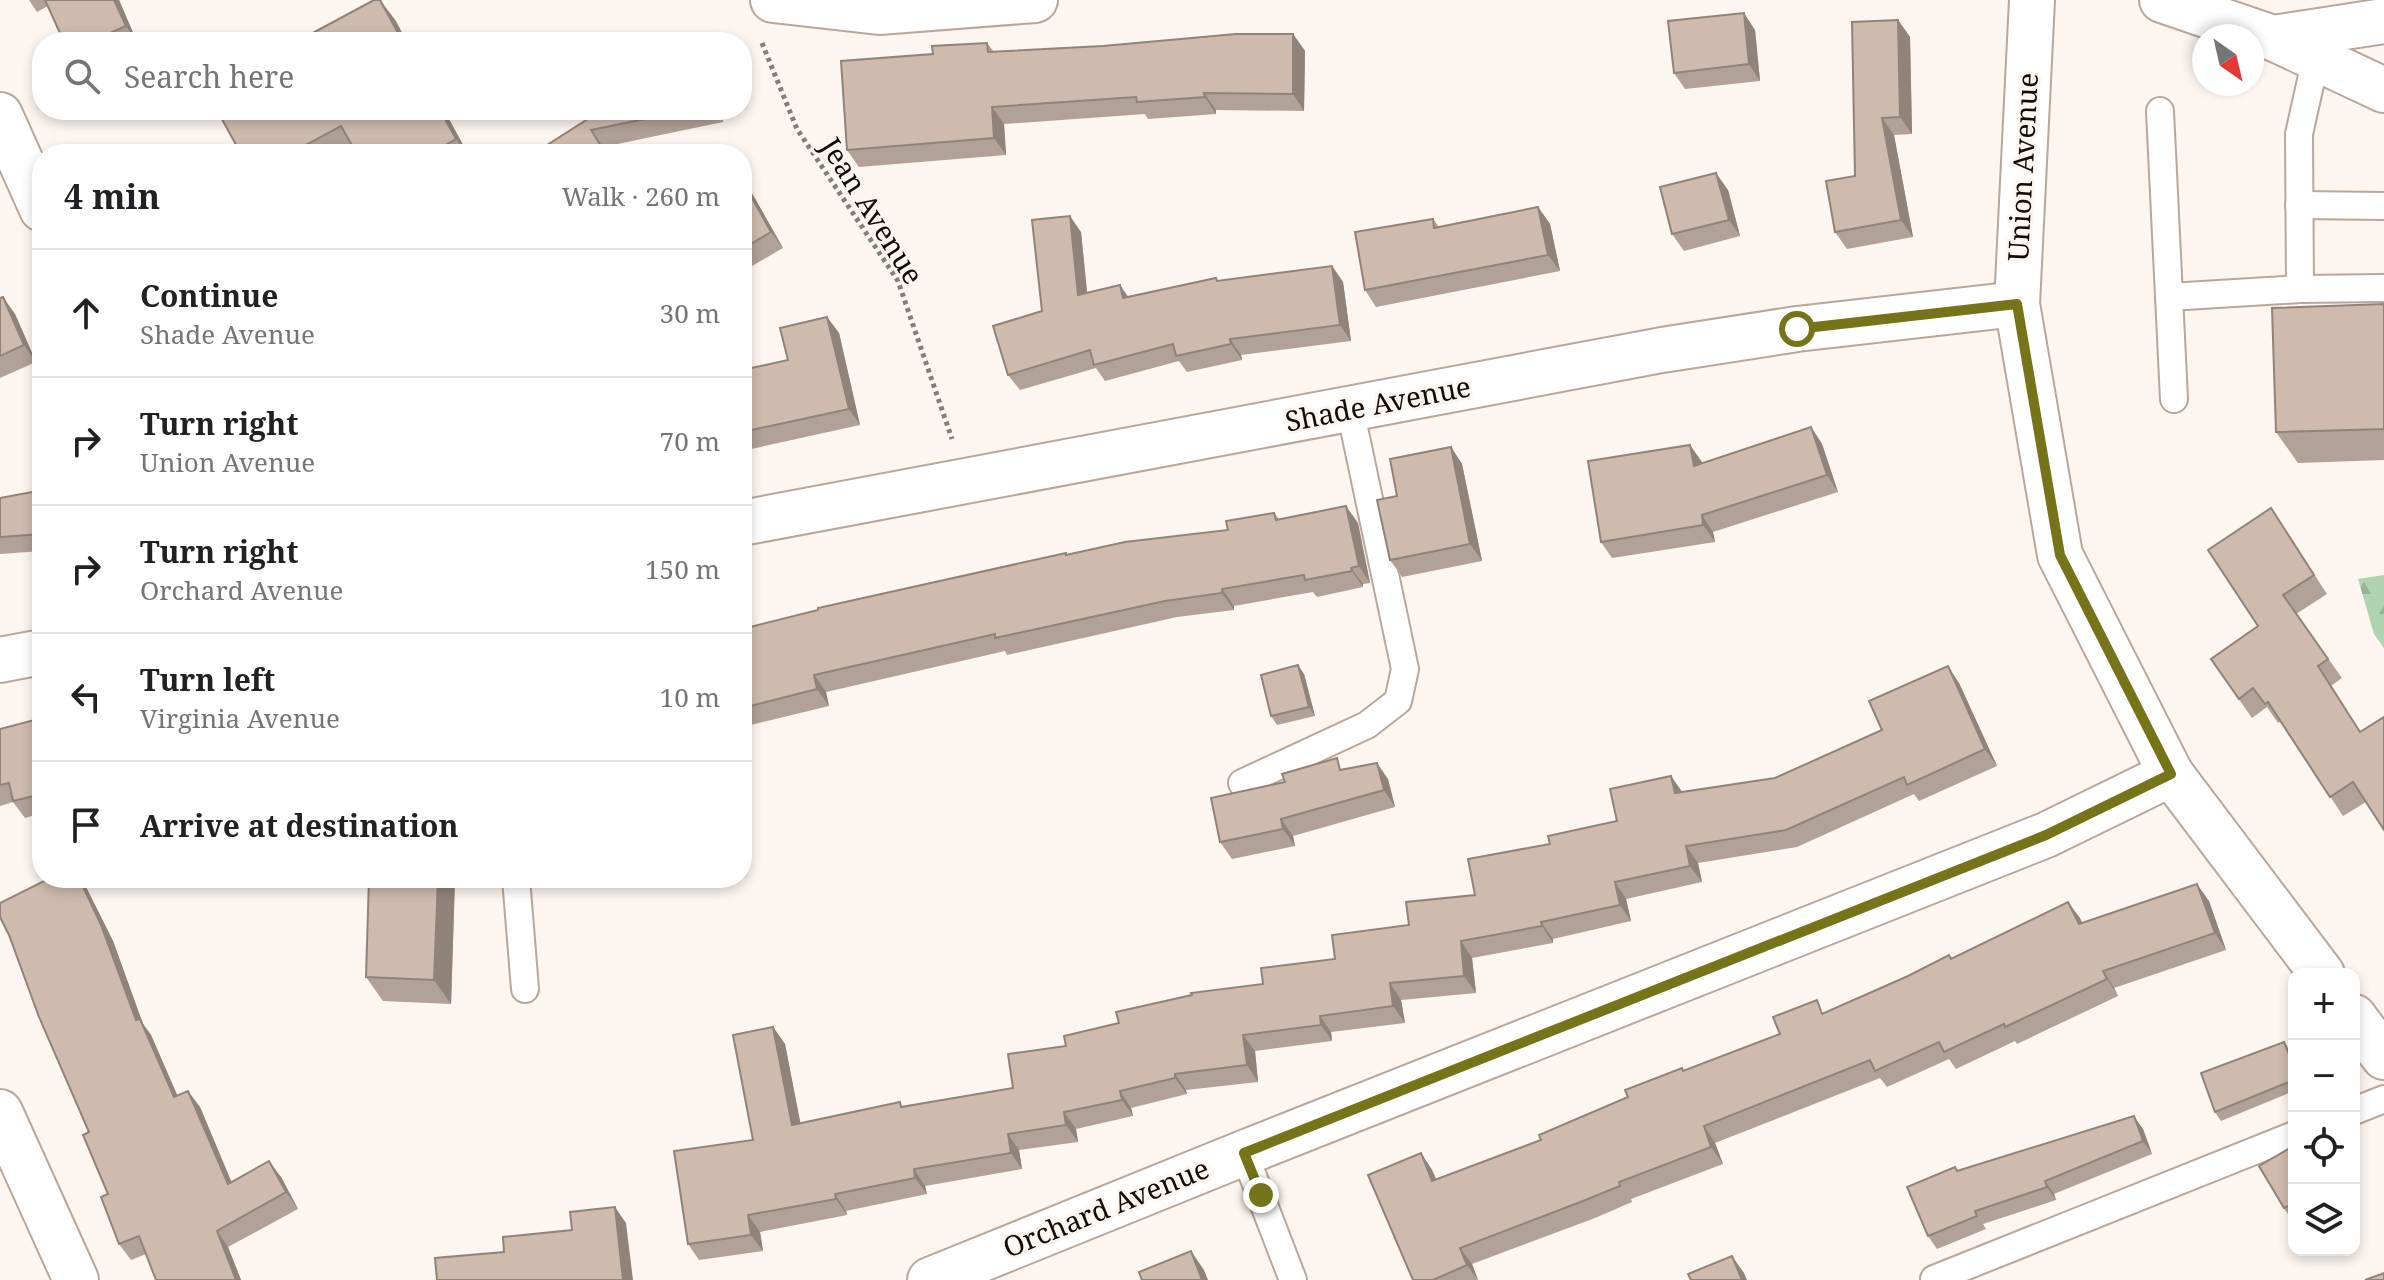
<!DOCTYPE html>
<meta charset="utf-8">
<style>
body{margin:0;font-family:"Noto Serif",serif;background:#f2f2f2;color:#202124}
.controls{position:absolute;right:24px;bottom:24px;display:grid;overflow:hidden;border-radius:16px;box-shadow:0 4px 12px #0003}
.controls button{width:72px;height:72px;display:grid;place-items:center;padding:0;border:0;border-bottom:2px solid #e0e0e0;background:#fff;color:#202124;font:40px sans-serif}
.compass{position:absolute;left:2192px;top:24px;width:72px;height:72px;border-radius:50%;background:#fff;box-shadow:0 4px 12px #0003;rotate:146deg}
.stop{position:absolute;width:24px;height:24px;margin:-18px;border:6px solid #767418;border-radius:50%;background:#fff}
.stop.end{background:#767418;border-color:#fff;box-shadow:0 2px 8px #0008}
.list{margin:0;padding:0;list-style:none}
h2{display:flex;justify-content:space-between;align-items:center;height:104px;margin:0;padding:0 32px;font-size:34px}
h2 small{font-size:26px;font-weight:400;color:#757577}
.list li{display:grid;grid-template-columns:52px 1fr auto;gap:24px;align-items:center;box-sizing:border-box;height:128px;padding:0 32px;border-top:2px solid #e0e0e0}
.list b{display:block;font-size:30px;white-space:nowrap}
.list p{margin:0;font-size:26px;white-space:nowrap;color:#757577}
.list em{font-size:26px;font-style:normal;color:#757577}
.icon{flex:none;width:44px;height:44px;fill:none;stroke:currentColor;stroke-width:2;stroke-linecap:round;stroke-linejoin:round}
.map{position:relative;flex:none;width:2384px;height:1280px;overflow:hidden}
.search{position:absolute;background:#fff;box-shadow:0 4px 12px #0003;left:32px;top:32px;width:720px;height:88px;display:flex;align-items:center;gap:20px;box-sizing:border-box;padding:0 28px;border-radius:32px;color:#757577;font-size:30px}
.panel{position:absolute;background:#fff;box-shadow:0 4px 12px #0003;left:32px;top:144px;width:720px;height:744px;border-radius:32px}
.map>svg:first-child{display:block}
.forest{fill:url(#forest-firs)}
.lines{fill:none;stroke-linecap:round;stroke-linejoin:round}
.service-casing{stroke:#b9a799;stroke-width:30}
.minor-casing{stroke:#b9a799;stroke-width:48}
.tertiary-casing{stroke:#b9a799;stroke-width:48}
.path{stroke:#857d78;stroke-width:5;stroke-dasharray:4 4;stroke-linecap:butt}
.service{stroke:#fff;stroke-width:26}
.minor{stroke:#fff;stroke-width:44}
.tertiary{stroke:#fff;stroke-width:44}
.wall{fill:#b1a196}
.shaded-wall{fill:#90837a}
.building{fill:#cebbae;stroke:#90837a;stroke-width:2}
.route{stroke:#767418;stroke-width:10}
.labels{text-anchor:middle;stroke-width:6;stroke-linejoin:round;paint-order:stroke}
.street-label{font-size:28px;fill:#110a06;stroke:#fdf5ef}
</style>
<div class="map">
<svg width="2384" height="1280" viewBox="0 0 2384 1280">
<defs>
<pattern id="forest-firs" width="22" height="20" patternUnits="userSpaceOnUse" patternTransform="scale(2)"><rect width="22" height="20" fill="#b0d3b2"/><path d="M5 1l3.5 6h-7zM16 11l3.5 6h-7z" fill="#96b498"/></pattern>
</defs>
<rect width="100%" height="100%" fill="#fdf5ef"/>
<!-- forest -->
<path class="forest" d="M2384,575V648L2374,634L2358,579Z"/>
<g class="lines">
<!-- service casing -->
<g class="service-casing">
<g id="service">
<path d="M2316,58L2299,134L2300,289L2384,288"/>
<path d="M2160,111L2174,399"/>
<path d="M2299,205L2384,206"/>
<path d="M2169,297L2300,289"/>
<path d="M1242,783L1367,725L1398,701L1405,669L1350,409"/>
<path d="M516,878L525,989"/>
<path d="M2354,1111L2384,1099"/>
<path d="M1244,1153L1293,1280"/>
<path d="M1934,1279L2294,1135"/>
</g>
</g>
<!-- minor casing -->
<g class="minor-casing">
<g id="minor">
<path d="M2273,38L2384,21"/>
<path d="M0,115L42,209"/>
<path d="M742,523L1662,350L1797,329L2017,304"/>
<path d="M0,660L42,652"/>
<path d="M0,1112L76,1280"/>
<path d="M930,1280L1244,1153L2046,835L2171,774"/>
</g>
</g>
<!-- tertiary casing -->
<g class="tertiary-casing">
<g id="tertiary">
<path d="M773,0L879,12L1035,0"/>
<path d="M2032,0L2017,304L2060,555L2171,774L2322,974"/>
<path d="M2162,0L2273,38L2384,90"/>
<path d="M2354,1017L2384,1057"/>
</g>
</g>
<!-- path -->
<path class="path" d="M762,43L797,129L898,281L952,439"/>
<!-- service -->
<use href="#service" class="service"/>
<!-- minor -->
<use href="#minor" class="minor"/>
<!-- tertiary -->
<use href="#tertiary" class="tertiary"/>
</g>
<!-- wall -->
<g class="wall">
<path d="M29,0H119L137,42H64L48,6L37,12Z"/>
<path d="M1898,20L1910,37L1912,134L1894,135L1913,237L1847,249L1835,232L1855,176Z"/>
<path d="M1755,30L1760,81L1685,89L1674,73Z"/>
<path d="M1293,34L1305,51L1304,111L1216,110V114L1148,119L1145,114L1004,124L1006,155L859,167L847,150L933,54L987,43L994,52Z"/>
<path d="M217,110H444L468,154H357L355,151L350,154H241Z"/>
<path d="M602,110H720L723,122L603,147L607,154H533Z"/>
<path d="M742,180L753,195L783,248L747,269L742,262Z"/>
<path d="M1728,190L1740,236L1684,251L1672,234Z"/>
<path d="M1538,207L1550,224L1560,271L1376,307L1365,290L1433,219L1439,227Z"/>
<path d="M1081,232L1087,293L1120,285L1128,297L1219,281L1332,266L1343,282L1351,341L1241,355L1242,360L1187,372L1179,361L1105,381L1096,368L1020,390L1008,375L1042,311Z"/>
<path d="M0,298L15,314L36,362L0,378Z"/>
<path d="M2384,304V460L2298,463L2276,432Z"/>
<path d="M827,317L839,333L860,425L742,451V370L788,360Z"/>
<path d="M1811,427L1822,444L1838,492L1713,532L1715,542L1612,558L1601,542L1690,445L1702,463Z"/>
<path d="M1451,447L1462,464L1482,561L1402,577L1390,560L1397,496Z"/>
<path d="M42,484V551L0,554V498L38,491Z"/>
<path d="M1274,513L1279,519L1358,523L1370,583L1363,584V587L1317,597L1313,592L1234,606V610L1177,617L1007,655L1005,651L826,692L829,706L742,727V629L1067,555L1228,530Z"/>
<path d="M2284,528L2327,594L2296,614L2342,678L2331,686L2366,802L2343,816L2281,721L2278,723L2267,707L2252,718L2211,659L2258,626Z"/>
<path d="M1304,674L1315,716L1277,725L1271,716Z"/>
<path d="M1959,683L1997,766L1919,801L1914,794L1797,847L1698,863L1702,882L1626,899L1631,921L1553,939V943L1472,958L1476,993L1401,1000L1405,1023L1331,1032L1332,1041L1255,1051L1258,1082L1186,1090L1187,1094L1131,1108L1133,1116L1076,1129L1078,1142L1019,1150L1022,1169L925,1186L927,1194L846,1211L847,1215L760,1232L763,1251L699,1260L688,1244L753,1140L773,1027L785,1044L800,1123L1013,1088L1066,1046L1119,1023L1263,984L1335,959L1475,895L1550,844L1617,821L1682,792L1775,778L1882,730Z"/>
<path d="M42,718V813L25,818L13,802L0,806V729Z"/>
<path d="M1345,770L1388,779L1395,807L1293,836L1295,846L1232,859L1220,842Z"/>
<path d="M248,878H269L254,886Z"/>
<path d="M369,878H455L451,1004L383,1001L366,977Z"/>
<path d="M84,883L113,941L143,1024L151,1035L177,1095L200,1107L231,1181L281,1177L298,1209L228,1247L241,1280H156L146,1254L131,1260L119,1244L108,1194Z"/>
<path d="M2209,901L2226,950L2114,988L2118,996L2017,1044L2015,1041L1956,1069L1949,1059L1887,1087L1880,1078L1715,1143L1723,1164L1631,1199L1632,1202L1595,1218L1472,1264L1478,1280H1413L1421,1153L1432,1170L1436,1179L1541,1140L1683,1071L1780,1034L1908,976L1949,955L1952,958L2068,902L2082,923Z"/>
<path d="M2290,1051L2294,1061V1091L2221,1121L2215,1112Z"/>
<path d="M2143,1129L2152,1154L2054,1194L2056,1200L1983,1224L1986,1229L1937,1249L1928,1236L1958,1171Z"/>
<path d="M2290,1148L2294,1154V1215L2290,1217L2284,1208Z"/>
</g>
<!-- shaded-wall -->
<g class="shaded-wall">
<path d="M114,0H119L137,42L126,26Z"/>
<path d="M380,0L396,21L407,42H403Z"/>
<path d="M1744,13L1755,30L1760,81L1749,64Z"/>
<path d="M1898,20L1910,37L1912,134L1900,117Z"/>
<path d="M1293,34L1305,51L1304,111L1293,94Z"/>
<path d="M1204,93L1216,110V114L1205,97Z"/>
<path d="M992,107L1004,124L1006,155L994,138Z"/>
<path d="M440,110H444L468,154H466L456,139Z"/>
<path d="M714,110H720L723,122Z"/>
<path d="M1882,118L1894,135L1913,237L1901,220Z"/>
<path d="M1716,173L1728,190L1740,236L1729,220Z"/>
<path d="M742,180L753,195L783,248L771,232Z"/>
<path d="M1538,207L1550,224L1560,271L1548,255Z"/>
<path d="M1070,216L1081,232L1089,311L1078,295Z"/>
<path d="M1332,266L1343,282L1351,341L1340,325Z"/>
<path d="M1120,285L1131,301L1123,298Z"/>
<path d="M3,297L15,314L36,362L24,345Z"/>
<path d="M827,317L839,333L860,425L849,409Z"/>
<path d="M1230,339L1241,355L1242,360L1231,344Z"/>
<path d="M1811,427L1822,444L1838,492L1827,475Z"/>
<path d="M1690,445L1702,462L1706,483L1694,466Z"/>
<path d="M1451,447L1462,464L1482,561L1470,544Z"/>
<path d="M1346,506L1358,523L1370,583L1359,566Z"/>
<path d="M1702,515L1713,532L1715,542L1703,525Z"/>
<path d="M1351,568L1363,584V587L1352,571Z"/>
<path d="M1222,589L1234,606V610L1222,593Z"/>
<path d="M1298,665L1304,674L1315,716L1309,707Z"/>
<path d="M1948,666L1959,683L1997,766L1985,749Z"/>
<path d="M814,675L826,692L829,706L817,689Z"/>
<path d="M1377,763L1388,779L1395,807L1384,790Z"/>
<path d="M1671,776L1683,793H1675Z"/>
<path d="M1281,819L1293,836L1295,846L1283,829Z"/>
<path d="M1686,846L1698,863L1702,882L1690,866Z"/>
<path d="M79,878H81L84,883L113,941L143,1024L151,1035L185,1113L174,1097L136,1020Z"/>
<path d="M438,878H455L451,1004L434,980Z"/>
<path d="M1615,882L1626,899L1631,921L1620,905Z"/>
<path d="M2197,884L2209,901L2226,950L2215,933Z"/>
<path d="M2068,902L2080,918L2091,941L2079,924Z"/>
<path d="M1541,922L1553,939V943L1542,926Z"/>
<path d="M1461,941L1472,958L1476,993L1464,976Z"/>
<path d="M2103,971L2114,988L2118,996L2107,979Z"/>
<path d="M1390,983L1401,1000L1405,1023L1393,1006Z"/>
<path d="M1320,1016L1331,1032L1332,1041L1321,1025Z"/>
<path d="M773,1027L785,1044L804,1141L792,1125Z"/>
<path d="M1243,1035L1255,1051L1258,1082L1247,1065Z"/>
<path d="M2284,1042L2290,1051L2294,1061V1066Z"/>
<path d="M1175,1074L1186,1090L1187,1094L1175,1078Z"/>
<path d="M188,1091L200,1107L239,1200L228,1184Z"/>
<path d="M1120,1091L1131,1108L1133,1116L1122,1100Z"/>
<path d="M1064,1112L1076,1129L1078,1142L1066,1125Z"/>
<path d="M2134,1116L2143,1129L2152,1154L2143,1141Z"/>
<path d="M1704,1126L1715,1143L1723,1164L1711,1147Z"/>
<path d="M1008,1134L1019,1150L1022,1169L1011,1153Z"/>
<path d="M1421,1153L1432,1170L1444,1197L1432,1181Z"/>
<path d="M269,1161L281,1177L298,1209L286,1192Z"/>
<path d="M914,1169L925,1186L927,1194L915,1178Z"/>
<path d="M2045,1181L2054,1194L2056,1200L2047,1187Z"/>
<path d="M835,1194L846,1211L847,1215L836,1199Z"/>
<path d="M615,1207L626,1223L633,1280H623Z"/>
<path d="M748,1215L760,1232L763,1251L751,1235Z"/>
<path d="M217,1231L228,1247L241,1280H236Z"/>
<path d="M1460,1248L1472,1264L1478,1280L1467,1265Z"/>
<path d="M1191,1251L1204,1270L1208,1280H1202Z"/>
<path d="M1732,1256L1744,1273L1747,1280H1742Z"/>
</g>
<!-- building -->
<g class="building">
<path d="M45,0H114L126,26L90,42H64Z"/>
<path d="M374,0H380L403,42H296Z"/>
<path d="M1744,13L1749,64L1674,73L1668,21Z"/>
<path d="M1898,20L1900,117L1882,118L1901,220L1835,232L1826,181L1855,176L1852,22Z"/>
<path d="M1236,34H1293V94L1204,93L1205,97L1137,102L1136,97L992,107L994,138L847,150L841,61L933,54L932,46L987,43L988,52L1103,46Z"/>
<path d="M217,110H440L456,139L429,154H357L341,126L289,154H241Z"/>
<path d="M602,110H689L591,130L605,152L601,154H533Z"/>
<path d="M1716,173L1729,220L1672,234L1660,187Z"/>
<path d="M742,180L771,232L742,249Z"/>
<path d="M1538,207L1548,255L1365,290L1355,232L1433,219L1434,228Z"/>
<path d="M1070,216L1078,295L1120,285L1123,298L1216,278L1217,281L1332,266L1340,325L1230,339L1231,344L1176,356L1173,344L1094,365L1090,350L1008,375L993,326L1042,311L1032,220Z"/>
<path d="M3,297L24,345L0,356V298Z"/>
<path d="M2384,304V429L2276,432L2272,308Z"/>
<path d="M827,317L849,409L742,432V370L788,360L780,328Z"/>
<path d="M1811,427L1827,475L1702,515L1703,525L1601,542L1588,461L1690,445L1694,466Z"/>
<path d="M1451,447L1470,544L1390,560L1377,500L1397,496L1390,459Z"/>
<path d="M37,484H42V534L0,537V498L38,491Z"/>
<path d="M1346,506L1359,566L1351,568L1352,571L1305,580L1304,575L1222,589V593L1165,601L995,638V634L814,675L817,689L742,708V629L818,610V608L1066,553V555L1125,542L1228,530L1226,521L1274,513L1276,520Z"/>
<path d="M2271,508L2314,575L2283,595L2328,659L2318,666L2360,732L2384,717V830L2353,782L2330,797L2268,702L2265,704L2253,688L2239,699L2211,659L2258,626L2208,550Z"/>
<path d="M1298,665L1309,707L1271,716L1261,675Z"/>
<path d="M1948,666L1985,749L1907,785L1904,777L1786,830L1686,846L1690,866L1615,882L1620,905L1541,922L1542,926L1461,941L1464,976L1390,983L1393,1006L1320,1016L1321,1025L1243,1035L1247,1065L1175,1074V1078L1120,1091L1122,1100L1064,1112L1066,1125L1008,1134L1011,1153L914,1169L915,1178L835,1194L836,1199L748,1215L751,1235L688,1244L674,1151L753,1140L733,1035L773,1027L792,1125L900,1102L901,1107L1013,1088L1008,1054L1066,1046L1064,1036L1119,1023L1116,1012L1192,995L1191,993L1263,984L1261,968L1335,959L1332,935L1409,925L1406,902L1475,895L1468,859L1550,844L1548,836L1617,821L1610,789L1671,776L1675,793L1775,778L1882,730L1869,701Z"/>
<path d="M42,718V794L13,801L9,783L0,785V729Z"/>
<path d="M1337,758L1340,770L1377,763L1384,790L1281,819L1283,829L1220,842L1211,798L1285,782L1282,774Z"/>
<path d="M50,878H79L101,925L136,1020L140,1019L174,1097L188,1091L228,1184L269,1161L286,1192L217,1231L236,1280H156L139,1236L119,1244L101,1197L108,1194L83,1135L89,1132L39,1017L9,935L0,917V903Z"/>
<path d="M369,878H438L434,980L366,977Z"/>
<path d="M2197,884L2215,933L2103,971L2107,979L2005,1027L2004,1024L1944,1052L1939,1042L1875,1071L1870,1060L1704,1126L1711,1147L1619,1182L1620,1186L1583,1201L1460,1248L1467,1265L1433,1280H1413L1368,1175L1421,1153L1432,1181L1541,1140L1539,1135L1628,1097L1625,1090L1682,1068L1683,1071L1780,1034L1773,1017L1817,1000L1822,1014L1908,976L1949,955L1951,959L2068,902L2079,924Z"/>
<path d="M2284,1042L2294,1066V1080L2215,1112L2201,1073Z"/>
<path d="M2134,1116L2143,1141L2045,1181L2047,1187L1975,1211L1977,1216L1928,1236L1907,1187L1955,1167L1957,1171Z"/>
<path d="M2290,1148L2294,1156V1203L2284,1208L2259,1166Z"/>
<path d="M615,1207L623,1280H437L435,1258L504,1252L503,1237L572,1230L570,1212Z"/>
<path d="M1191,1251L1202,1280H1142L1139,1272Z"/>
<path d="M1732,1256L1742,1280H1691L1688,1274Z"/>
<path d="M2384,1273V1280H2365Z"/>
</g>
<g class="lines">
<!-- route -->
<path class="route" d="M1261,1195L1244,1153L2046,835L2171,774L2060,555L2017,304L1797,329"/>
</g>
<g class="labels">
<!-- street labels -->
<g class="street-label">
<text transform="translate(2023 167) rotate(-87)" y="10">Union Avenue</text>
<text transform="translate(872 211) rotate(58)" y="10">Jean Avenue</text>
<text transform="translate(1378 404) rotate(-11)" y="10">Shade Avenue</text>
<text transform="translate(1106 1208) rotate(-22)" y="10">Orchard Avenue</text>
</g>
</g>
</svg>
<div class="controls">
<button>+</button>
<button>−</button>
<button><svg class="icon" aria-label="locate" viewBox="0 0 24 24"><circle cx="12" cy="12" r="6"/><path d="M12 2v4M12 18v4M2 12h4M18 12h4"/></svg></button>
<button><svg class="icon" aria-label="layers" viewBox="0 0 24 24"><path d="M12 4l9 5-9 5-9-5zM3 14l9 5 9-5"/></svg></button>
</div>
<svg class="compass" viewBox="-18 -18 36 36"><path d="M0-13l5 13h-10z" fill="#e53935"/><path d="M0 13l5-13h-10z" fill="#757577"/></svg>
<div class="stop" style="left:1797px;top:329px"></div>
<div class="stop end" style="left:1261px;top:1195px"></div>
<div class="search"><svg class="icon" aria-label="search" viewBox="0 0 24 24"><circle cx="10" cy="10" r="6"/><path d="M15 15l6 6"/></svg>Search here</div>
<section class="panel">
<h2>4 min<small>Walk · 260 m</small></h2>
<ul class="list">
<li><svg class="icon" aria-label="ahead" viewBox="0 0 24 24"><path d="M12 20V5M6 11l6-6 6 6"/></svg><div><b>Continue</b><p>Shade Avenue</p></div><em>30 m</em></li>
<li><svg class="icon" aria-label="right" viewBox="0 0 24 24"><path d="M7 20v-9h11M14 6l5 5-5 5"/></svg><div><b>Turn right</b><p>Union Avenue</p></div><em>70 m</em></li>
<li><svg class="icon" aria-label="right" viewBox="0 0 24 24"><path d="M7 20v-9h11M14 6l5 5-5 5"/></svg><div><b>Turn right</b><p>Orchard Avenue</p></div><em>150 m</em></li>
<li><svg class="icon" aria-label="left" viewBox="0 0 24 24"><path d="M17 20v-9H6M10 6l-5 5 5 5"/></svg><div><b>Turn left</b><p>Virginia Avenue</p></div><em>10 m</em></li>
<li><svg class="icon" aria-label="arrive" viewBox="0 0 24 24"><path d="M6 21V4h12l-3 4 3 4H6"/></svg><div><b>Arrive at destination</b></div></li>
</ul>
</section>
</div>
